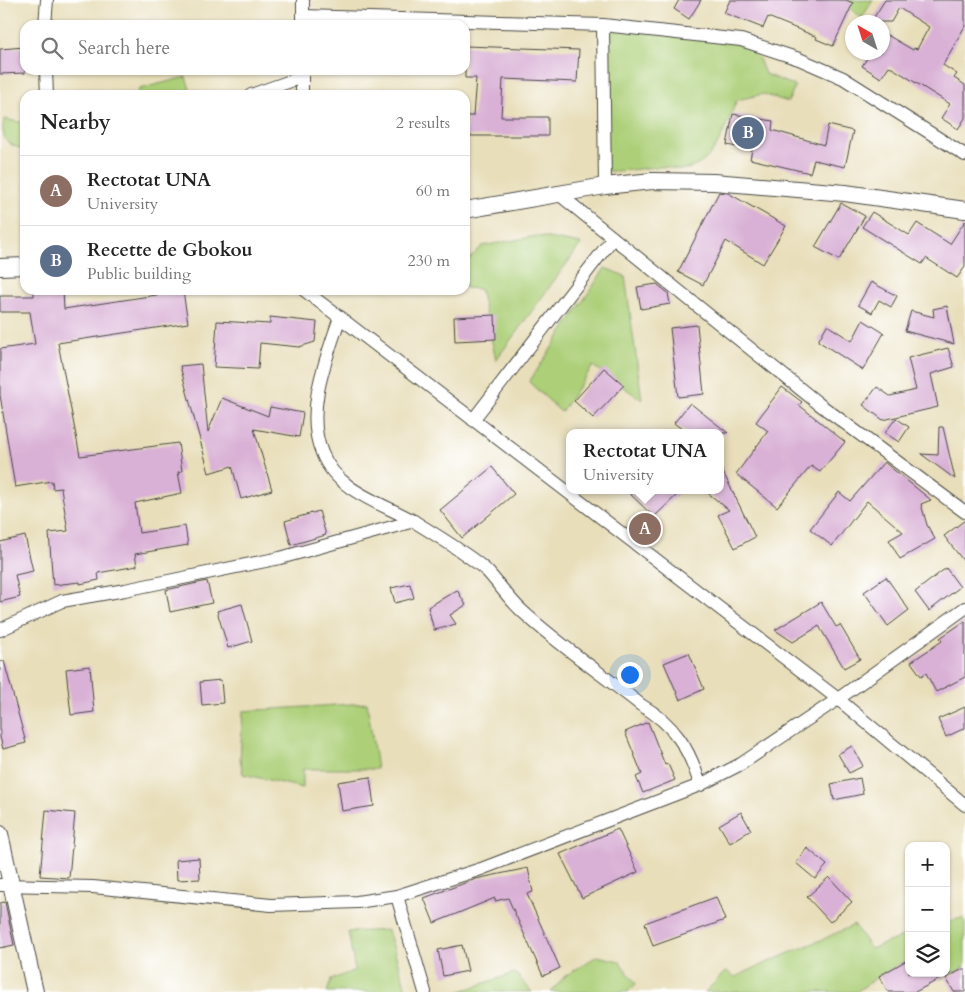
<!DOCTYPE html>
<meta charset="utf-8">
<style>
body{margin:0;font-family:Cardo,serif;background:#f6f6f6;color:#222}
.controls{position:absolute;right:15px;bottom:15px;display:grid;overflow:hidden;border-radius:10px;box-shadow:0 1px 4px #0004}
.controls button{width:45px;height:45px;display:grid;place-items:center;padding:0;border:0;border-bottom:1px solid #e0e0e0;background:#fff;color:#222;font:25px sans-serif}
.compass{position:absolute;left:845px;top:15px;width:45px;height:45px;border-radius:50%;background:#fff;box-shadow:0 1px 4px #0004;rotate:321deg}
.you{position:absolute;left:629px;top:674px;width:18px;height:18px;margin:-12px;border:4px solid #fff;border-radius:50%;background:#1a73e8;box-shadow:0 0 0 8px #1a73e833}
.badge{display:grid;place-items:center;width:32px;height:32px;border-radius:50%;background:#d1495b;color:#fff;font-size:16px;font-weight:700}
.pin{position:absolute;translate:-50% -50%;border:2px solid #fff;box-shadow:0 1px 5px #0006}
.popup{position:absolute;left:566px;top:429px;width:158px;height:65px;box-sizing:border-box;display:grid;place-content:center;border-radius:10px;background:#fff;filter:drop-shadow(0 1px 4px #0005);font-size:16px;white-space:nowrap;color:#767676}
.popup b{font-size:19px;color:#222}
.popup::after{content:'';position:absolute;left:50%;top:100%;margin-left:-10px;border:10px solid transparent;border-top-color:#fff}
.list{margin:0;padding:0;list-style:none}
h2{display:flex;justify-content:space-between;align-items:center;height:65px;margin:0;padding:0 20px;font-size:21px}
h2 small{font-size:16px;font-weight:400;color:#767676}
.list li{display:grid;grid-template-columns:32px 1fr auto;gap:15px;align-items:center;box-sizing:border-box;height:70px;padding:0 20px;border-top:1px solid #e0e0e0}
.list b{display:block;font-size:19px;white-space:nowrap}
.list p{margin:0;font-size:16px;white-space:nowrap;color:#767676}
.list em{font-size:16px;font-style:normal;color:#767676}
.icon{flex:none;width:28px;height:28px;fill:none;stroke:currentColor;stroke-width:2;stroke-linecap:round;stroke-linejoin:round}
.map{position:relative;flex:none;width:965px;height:992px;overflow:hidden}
.search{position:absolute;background:#fff;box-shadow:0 1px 4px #0004;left:20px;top:20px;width:450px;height:55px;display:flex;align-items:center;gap:12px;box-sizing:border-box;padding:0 18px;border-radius:15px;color:#767676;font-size:19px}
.panel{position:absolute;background:#fff;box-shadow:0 1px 4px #0004;left:20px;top:90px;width:450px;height:205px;border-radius:15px}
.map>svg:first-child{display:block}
.green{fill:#accf77;stroke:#6c7d51}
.building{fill:#d9b1d6}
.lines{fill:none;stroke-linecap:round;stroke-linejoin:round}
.minor-casing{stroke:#474640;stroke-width:14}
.tertiary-casing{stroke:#474640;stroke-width:18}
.minor{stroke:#fff;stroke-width:12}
.tertiary{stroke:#fff;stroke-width:16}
</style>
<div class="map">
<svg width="965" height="992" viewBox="0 0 965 992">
<rect width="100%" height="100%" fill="#fff"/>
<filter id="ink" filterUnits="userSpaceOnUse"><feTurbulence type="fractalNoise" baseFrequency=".02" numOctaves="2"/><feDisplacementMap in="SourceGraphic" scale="10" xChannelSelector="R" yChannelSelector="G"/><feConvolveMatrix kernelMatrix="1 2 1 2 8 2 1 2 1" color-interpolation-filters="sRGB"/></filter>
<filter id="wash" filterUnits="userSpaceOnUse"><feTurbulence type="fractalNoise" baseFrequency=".0096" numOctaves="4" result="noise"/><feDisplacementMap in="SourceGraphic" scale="20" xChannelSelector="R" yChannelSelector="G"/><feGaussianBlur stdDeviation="1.12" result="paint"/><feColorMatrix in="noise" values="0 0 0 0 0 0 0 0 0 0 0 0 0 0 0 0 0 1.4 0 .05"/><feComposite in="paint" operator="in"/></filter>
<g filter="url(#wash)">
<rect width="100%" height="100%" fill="#e8deba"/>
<!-- green -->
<g class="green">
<path d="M839,0H873L862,18Z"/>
<path d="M603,25L741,40L759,59L765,74L795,86L788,102L763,94L737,100C726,124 717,164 686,169C678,171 668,166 659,167C640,168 625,172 605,171Z"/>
<path d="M186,77L192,95H138L139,89Z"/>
<path d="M4,119L25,123V150C8,144 0,142 4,119Z"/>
<path d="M537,236L581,244L496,360L480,289L465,288V263L482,246Z"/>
<path d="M605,268L625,276L642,400L593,366L561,412L529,382Z"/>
<path d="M367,703L377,769H303V788L243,774L240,759L243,711Z"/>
<path d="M962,918L965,922V967L940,979L937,973H946V922Z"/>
<path d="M854,925L871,949L909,934V959L879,976L856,992H705L726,971L735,977C774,958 815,944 854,925Z"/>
<path d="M388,930L407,992H327L331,980L355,970L348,932Z"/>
<path d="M597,956L619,961L636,984L628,992H551L565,976Z"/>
<path d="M515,973L532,992H458Z"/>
</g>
<g id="blocks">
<!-- building -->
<g class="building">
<path d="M679,0H701L689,19L674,9Z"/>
<path d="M730,0H846L853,3L833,46L816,39L817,37L768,17L763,28L724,13Z"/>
<path d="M885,0H965V26L943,65L957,74L954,78L965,85V118L958,129L941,118L950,104L889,66L881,78L862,66L869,55L866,52H882V32L913,50L914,48L917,49L929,27L899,8L891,22H871Z"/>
<path d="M465,46L579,50L577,82L503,79L501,117H548V136H466L467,116H473L476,78H465Z"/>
<path d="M25,47V73L0,74V49Z"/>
<path d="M733,114L773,121L772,130L824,145L828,125L853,131L845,167L814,160L810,173L750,159L752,150L727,145Z"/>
<path d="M719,192L728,193L786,226L763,264L726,241L703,285L678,272Z"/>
<path d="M841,203L865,216L839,260L815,247Z"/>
<path d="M872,212L909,235L917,223L950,244L965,221V267L957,278L926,258L922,264L862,227Z"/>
<path d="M871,282L897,296L891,307L879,300L872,313L858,305Z"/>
<path d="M657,284L668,293L670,304L641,309L637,287Z"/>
<path d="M34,290H63L64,309L183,291L188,323L58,343L80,456L178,443L182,471L178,472L182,493L135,503L139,533L185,526L188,545L135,554L137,566L98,573L99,580L80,584V582L53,585L49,533L68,531L61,488L53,489L52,481L15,487L0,395V349L35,344L30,312H0V296H34Z"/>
<path d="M947,306L954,344L905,331L911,311L934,317L933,309Z"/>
<path d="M495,315L496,339L455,341L454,317Z"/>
<path d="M270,317L317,322L315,342L299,347L260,343L258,369L214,367L217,321L270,324Z"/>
<path d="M863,320L884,333L863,370L818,341L827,325L852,341Z"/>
<path d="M697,325L704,394L678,397L670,328Z"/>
<path d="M948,348L954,367L931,374L938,407L883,420L863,405L877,387L890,396L916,390L908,358Z"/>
<path d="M201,364L208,432L222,398L268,416L270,407L303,413L299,437L254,429L272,490L241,499L232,466L209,473L180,366Z"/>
<path d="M604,368L624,385L593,418L574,401Z"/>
<path d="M782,387L802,402L799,405L845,442L820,472L811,466L777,507L736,474L768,431L756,422Z"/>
<path d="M690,403L728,433H687L674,423Z"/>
<path d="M896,418L909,427L899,442L885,433Z"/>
<path d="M939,427H943L955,479L921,454L938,455Z"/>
<path d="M884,462L931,500L921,504L927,525L935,539L900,559L889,540L903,532L867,501L832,546L810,529L839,492L850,501Z"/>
<path d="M720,466L755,537L735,548L718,515L729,510L704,490H720Z"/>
<path d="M492,467L514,494L462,538L440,510Z"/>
<path d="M626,490H682L654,517Z"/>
<path d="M319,511L326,535L291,545L285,521Z"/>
<path d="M965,520V563L944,536Z"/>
<path d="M25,536L33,571L15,575L20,597L0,602V542Z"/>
<path d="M946,568L960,587L929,611L915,592Z"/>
<path d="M886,577L909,610L888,626L864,592Z"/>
<path d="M207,581L212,603L170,612L166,590Z"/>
<path d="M410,584L414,598L395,603L391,588Z"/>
<path d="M457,590L466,605L450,615L456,624L434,630L428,607Z"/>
<path d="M821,602L836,627L840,625L860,659L844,668L819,626L793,642L775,630Z"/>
<path d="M242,604L252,641L228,648L217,611Z"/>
<path d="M965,621V677L936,692L926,673L921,676L911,662L942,641L940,638Z"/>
<path d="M689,653L704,689L680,700L664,663Z"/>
<path d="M4,661L26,743L3,749L0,737V662Z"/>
<path d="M90,666L94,712L71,715L66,669Z"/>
<path d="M221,680L223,703L202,705L200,682Z"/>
<path d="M965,707V728L946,737L938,719Z"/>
<path d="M648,722L665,765L668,764L675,780L643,793L636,777L642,774L625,732Z"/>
<path d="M852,746L863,766L849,773L838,754Z"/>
<path d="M370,777L374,806L342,811L338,782Z"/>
<path d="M860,778L863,794L834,800L831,784Z"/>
<path d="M46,810L75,813L69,878L40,876Z"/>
<path d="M741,812L751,830L730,843L719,825Z"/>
<path d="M618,829L638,872L582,898L560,854Z"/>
<path d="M807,848L827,865L815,879L796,863Z"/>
<path d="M199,858L200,879L177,880L176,860Z"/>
<path d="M528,868L533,892L527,894L560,968L543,976L508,898L495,901V898L434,923L424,898L476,879Z"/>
<path d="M829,877L852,902L830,922L807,897Z"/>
<path d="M716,897L725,920L653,946L645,923Z"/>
<path d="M5,902L14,945L0,948V903Z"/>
<path d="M462,945L468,971L443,976L438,950Z"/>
<path d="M909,959V973H951L915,992H888L879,976Z"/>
<path d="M965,968V992H954L946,978Z"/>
</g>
</g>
</g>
<g filter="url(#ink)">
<use href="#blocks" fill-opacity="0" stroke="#474640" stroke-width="1"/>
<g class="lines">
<!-- minor casing -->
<g class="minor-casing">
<g id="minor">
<path d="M303,16L603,25L741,40L799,59L843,78L965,155"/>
<path d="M45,25L47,0"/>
<path d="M303,25V0"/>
<path d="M603,25L605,186"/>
<path d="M46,70L47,95"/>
<path d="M251,95L302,77"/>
<path d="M302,95V70"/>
<path d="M560,195L819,404L965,512"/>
<path d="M304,290L838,699L965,805"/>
<path d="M340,317C327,357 304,411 322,453C337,492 383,503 415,522C433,533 472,557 487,571C499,584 509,599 522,611C559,645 602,674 641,705C674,724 690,749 700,785"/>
<path d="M473,420L613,238"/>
<path d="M0,630L62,601L125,590L280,558L414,521"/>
<path d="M0,885L93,887L271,905L357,902L397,896L481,869L700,785L741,764L838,699L965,608"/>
<path d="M397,896L425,992"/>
</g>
</g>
<!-- tertiary casing -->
<g class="tertiary-casing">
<g id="tertiary">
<path d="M465,210L605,186L652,181L714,182L845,193L965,210"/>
<path d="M0,267L25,266"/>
<path d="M0,834L35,992"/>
</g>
</g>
<!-- minor -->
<use href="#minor" class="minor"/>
<!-- tertiary -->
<use href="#tertiary" class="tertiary"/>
</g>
</g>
</svg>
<div class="controls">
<button>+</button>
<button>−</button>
<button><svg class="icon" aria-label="layers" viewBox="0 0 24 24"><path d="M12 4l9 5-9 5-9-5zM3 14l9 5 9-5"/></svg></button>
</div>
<svg class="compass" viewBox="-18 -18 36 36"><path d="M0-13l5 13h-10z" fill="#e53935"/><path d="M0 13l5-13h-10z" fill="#767676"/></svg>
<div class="you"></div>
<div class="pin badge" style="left:645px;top:529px;background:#8d6e63">A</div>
<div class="popup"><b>Rectotat UNA</b>University</div>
<div class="pin badge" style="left:748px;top:133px;background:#5c6f8a">B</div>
<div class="search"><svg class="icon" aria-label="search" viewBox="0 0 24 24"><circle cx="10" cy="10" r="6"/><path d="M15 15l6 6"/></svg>Search here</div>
<section class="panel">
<h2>Nearby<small>2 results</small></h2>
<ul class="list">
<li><span class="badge" style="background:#8d6e63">A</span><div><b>Rectotat UNA</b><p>University</p></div><em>60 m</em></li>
<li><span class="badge" style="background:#5c6f8a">B</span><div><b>Recette de Gbokou</b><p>Public building</p></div><em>230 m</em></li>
</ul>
</section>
</div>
